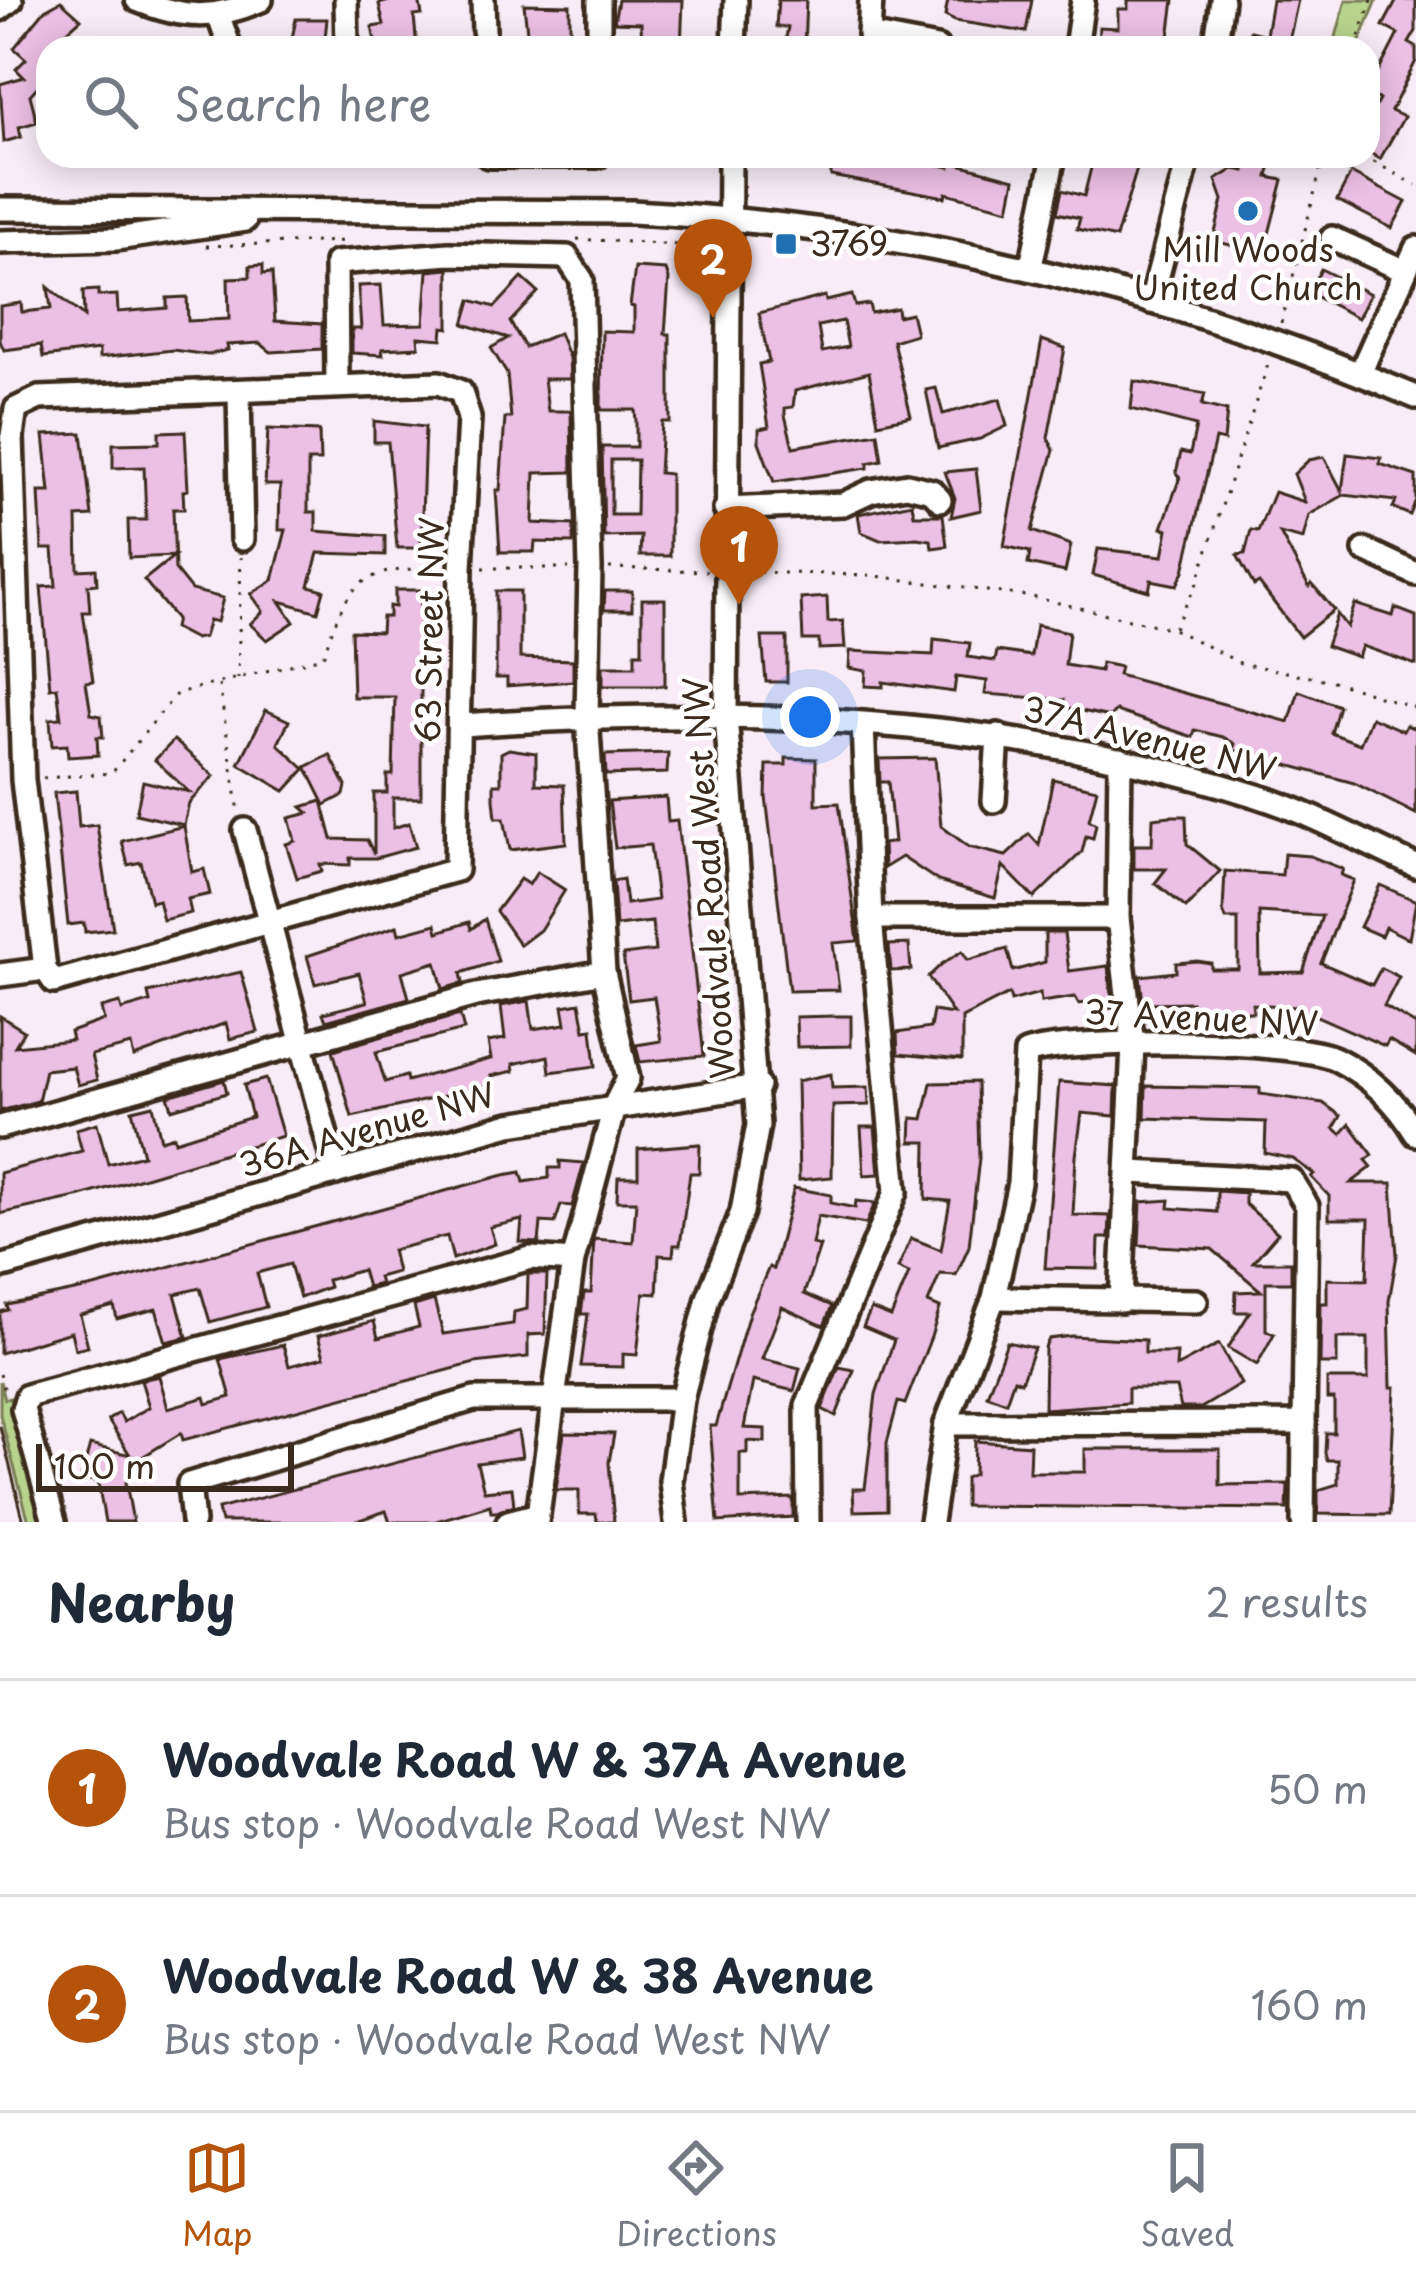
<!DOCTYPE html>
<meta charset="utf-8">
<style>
body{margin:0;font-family:"Playpen Sans",sans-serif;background:#f2f2f3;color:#1f2937}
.scale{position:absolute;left:36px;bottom:30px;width:258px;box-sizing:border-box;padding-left:12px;border:6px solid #3b2a1e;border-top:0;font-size:33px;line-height:42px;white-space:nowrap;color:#3b2a1e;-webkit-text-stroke:9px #fff;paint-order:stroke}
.you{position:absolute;left:810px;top:717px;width:42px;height:42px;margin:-30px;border:9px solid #fff;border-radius:50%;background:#1a73e8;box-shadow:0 0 0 18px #1a73e833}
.badge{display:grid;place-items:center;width:78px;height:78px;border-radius:50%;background:#b45309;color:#fff;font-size:39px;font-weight:700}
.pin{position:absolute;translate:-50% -99px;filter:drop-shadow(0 3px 6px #0008)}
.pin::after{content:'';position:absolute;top:63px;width:42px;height:36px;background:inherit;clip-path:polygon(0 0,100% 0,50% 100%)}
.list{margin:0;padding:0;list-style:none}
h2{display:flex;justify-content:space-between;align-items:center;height:156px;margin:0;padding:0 48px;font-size:51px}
h2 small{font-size:39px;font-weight:400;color:#747a83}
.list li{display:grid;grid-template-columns:78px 1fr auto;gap:36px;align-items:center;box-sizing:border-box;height:216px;padding:0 48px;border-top:3px solid #e0e1e3}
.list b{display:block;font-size:45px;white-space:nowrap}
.list p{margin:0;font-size:39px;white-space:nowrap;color:#747a83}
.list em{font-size:39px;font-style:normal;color:#747a83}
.icon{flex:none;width:66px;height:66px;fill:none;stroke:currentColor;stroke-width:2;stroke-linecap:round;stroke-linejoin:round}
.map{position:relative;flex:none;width:1416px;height:1522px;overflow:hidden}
.search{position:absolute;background:#fff;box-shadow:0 6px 30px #0003;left:36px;right:36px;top:36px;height:132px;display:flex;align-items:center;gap:30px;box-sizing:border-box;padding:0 42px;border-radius:36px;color:#747a83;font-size:45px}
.sheet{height:588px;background:#fff}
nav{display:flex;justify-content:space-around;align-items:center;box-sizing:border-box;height:168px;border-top:3px solid #e0e1e3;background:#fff;font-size:33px;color:#747a83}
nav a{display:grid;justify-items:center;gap:6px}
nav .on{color:#b45309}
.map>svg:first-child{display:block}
.green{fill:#b8d48c;stroke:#7a7f55;stroke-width:3}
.building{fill:#ecbfe4;stroke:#3b2a1e;stroke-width:3;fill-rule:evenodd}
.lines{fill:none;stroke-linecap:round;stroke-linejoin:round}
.minor-casing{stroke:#3b2a1e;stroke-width:30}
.path{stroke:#3b2a1e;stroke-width:3;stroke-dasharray:3 9;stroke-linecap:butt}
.minor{stroke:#fff;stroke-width:21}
.tram{stroke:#3b2a1e;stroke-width:3}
.poi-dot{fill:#1f6fb2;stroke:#fff;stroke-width:4.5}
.labels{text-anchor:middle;stroke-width:9;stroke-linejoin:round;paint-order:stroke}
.poi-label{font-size:33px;fill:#3b2a1e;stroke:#fff;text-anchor:start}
.street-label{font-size:33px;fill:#3b2a1e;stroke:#fff}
</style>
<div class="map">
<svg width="1416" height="1522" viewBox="0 0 1416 1522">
<rect width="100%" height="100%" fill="#f9ecf7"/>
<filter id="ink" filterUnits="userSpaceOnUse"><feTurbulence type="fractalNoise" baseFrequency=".00833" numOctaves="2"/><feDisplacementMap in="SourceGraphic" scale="24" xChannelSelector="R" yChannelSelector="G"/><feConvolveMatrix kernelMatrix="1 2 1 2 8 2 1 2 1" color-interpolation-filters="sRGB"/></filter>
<g filter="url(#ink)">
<!-- green -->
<g class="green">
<path d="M1346,0H1377L1357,48H1333Z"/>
<path d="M0,1381L5,1399L10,1398L43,1522H29L0,1415Z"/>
</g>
<!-- building -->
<g class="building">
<path d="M392,0H419L422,15L414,16L417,48L376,46L372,27L384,25L379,4Z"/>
<path d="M618,0H683L681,48H642L641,23L614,22Z"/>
<path d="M778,0H806L804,48H784L788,27H776Z"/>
<path d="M948,0H1032L1026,32L955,21L945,16Z"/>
<path d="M1128,0H1174L1168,45L1098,48L1099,27L1118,28V9H1128Z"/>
<path d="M1272,0H1298L1289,41L1298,48H1245L1250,31L1266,35Z"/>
<path d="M1397,0H1416V31L1409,43L1416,47V61L1391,111L1404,117L1380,159L1368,152V119L1379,100L1368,92L1398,34L1383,26Z"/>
<path d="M61,1L81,19L48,48V75L30,95L37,122L19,127L21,137L4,142L0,84L24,77L16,69L26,59L14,48L45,10Z"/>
<path d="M524,4L570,5V43L528,41Z"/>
<path d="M296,19H327L324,48H290Z"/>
<path d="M788,156H894L950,167L951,162L1015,179L1009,209L946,193L945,197L831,176V171L787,163Z"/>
<path d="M1094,156L1139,162L1116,238L1077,229L1080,218L1057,213L1062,190L1084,196Z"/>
<path d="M1248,160L1271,165L1268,177L1283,180L1264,253L1213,241L1223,200L1216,180L1234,169L1245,171Z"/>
<path d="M1351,173L1406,202L1392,228L1337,200Z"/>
<path d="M263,265V274L272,273L275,321L322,324V349L271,352L260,343L227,345L228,350L208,355L173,350L99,358V350L43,357L41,345L4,350L0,341V306L21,303L22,312L51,309L48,287L84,317L83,291L98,290V296L117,295L118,312L167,308V298L187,297L188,321L229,319L228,278L250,277V266Z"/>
<path d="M635,268L666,270L669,279L665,334H670V422H662L659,473L670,474V556H640L641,536L604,537L602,447H636V421L635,410H601L602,331L634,332V307L630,306ZM611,460H637L636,515H611Z"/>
<path d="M449,269V328L443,327L442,339L418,337L419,347L382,349L383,355L352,353V329H361L358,286L381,285L384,325L424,324L428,271Z"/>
<path d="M1321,269L1370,294L1358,318L1309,293Z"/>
<path d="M522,278L538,292L510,322L525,347L559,333L569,358L570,379H544L548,411H571L572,472L535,473L533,523L574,525L573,543L535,542L534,552H500L496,490H500L505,418H511L507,374L491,348L508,338L464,324L471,300L495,307Z"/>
<path d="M852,295L855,306L869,304L871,313L897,308L898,316L911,313L916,334L893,341L911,416L878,423L869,372L795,391L793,407L785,408V415L793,447L878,433L882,460L868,463V468L774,482L759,442V429L769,427L759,364L769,362L759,313L825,296L826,301ZM843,321L848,347L822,352L818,326Z"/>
<path d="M1042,340L1065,348L1048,438L1054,450L1032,531L1071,545L1065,572L1028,564L1030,552L1004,546Z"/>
<path d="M1134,381L1205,394L1202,405L1227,411L1224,441L1215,439L1184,571L1177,585L1151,580L1149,591L1093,575L1098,549L1163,556L1168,529L1162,528L1180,477L1176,473L1181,452L1190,454L1196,426L1131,409Z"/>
<path d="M936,388L943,414L1000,399L1007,426L980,439L938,448L926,390Z"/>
<path d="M374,421L425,427L421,548H397L388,442H374Z"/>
<path d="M268,429L319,431L320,461H308V512H316V531L385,536V555L318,553L309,586L324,590L318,612L280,601L294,622L267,640L250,624L263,611L251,594L273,580L286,530H279L280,485H265Z"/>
<path d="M185,431L188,490L183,491L184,509H173L175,570L191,590L223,598L217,622L209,620L204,637L195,639L174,628L176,619L144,580L174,556L129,558L128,520H146L144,467L113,468V444L159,443V432Z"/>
<path d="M82,433L92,516L77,517L78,570L96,569L97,584L88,585L90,612H83L93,681L86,682L91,714L101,716L103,737H97L98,755L68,757L67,745L52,746L50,719L61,718L57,687L50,688L41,587L56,586L53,549H42L39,492H50L44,435Z"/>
<path d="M1347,454L1381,458L1380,464L1416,476V500L1410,515L1393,508L1396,501L1344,495L1309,515L1303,539L1280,533L1309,587L1312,584L1334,610L1300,637L1259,583L1254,586L1237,555L1245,554L1251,530L1258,531L1274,492L1305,502L1294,474L1309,460L1324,457L1342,491Z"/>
<path d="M976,469L981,510L951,517L955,498L945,472Z"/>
<path d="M912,503L914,515H943L947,546L932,548L931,540L917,538L880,540L861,532L858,514Z"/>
<path d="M395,590H421V798H393V828L409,823L416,847L376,858H350V865L320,864L322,871L297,878L286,844L295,841L289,818L309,813L302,807L322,801L332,839L367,840L374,854V793H387V775H393L395,697H353L351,631L381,632L382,617H389V606L395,607Z"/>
<path d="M496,591H520V658L573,660V681L507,686V678H496Z"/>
<path d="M605,591H632V610H604Z"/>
<path d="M827,597L828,622L843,621L845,648L819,649V640H803L801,599Z"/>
<path d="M642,599H665V686H603V666H635V653H642Z"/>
<path d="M1355,604L1393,616L1395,608L1416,616V665L1362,646L1358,657L1326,646L1337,614L1347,627Z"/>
<path d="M1036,625L1069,632L1065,665L1100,671L1101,663L1120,667L1118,675L1289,722L1299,691L1339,706L1331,733L1360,744L1371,717L1403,731L1406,725L1416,729V814L1354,783L1233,750L1235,744L1223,737L1195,730L1193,737L1116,711L1110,717L1063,707L1064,700L985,694L987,681L956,677L954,692L883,682V687L865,686L866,671L849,668L850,651L933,655L934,639L970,643L968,657L995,661L997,651L1031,656Z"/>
<path d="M762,637H787V682H766Z"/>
<path d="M266,710L289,721L278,744L305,769L285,791L239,764Z"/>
<path d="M174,740L214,776L189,803L184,825L136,814L143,781L189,792L155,760Z"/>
<path d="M509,749L536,753V784L564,785L566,843L510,850L504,818H496L494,799V784H501V753Z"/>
<path d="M668,753L667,773L606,775L605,755Z"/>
<path d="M330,755L346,786L344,795L325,805L306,767Z"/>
<path d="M786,758L816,759V804L839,803L858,941L833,943L839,990L789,991L766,797L767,765H786Z"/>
<path d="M935,758L941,826L969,847L1006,856L1029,834L1039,845L1053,779L1097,789L1089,820L1096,824L1093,838L1086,836L1082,852L1034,898L1003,866L995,898L938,881L902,857L884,868L883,844L894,842L888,782H880L879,759Z"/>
<path d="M76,791L79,827L97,825L113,929L85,932L84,923L68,925L54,793Z"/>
<path d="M666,797L668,822L677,821L704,1056L640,1062L636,1045L661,1041L654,997L629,1000L623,955L655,951L652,922L616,926L613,881L623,879L626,904L657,900L650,845L615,848L609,801Z"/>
<path d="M1170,816H1186L1187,844L1220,871L1186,908L1155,883L1166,869H1134V845H1152L1153,818Z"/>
<path d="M184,826L192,872L204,869L210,894L188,899L191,913L163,920L158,900L151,902L141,862L128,865L122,841Z"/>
<path d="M1284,854L1310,856L1343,869L1341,875L1354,880L1321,963L1372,985L1381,968L1399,977L1384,1006L1416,1025V1056L1389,1040L1385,1046L1296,1007L1253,1004V1012H1232L1191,1010V1002L1143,1003L1140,976L1176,972V963L1197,961L1211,963V969H1238V919H1226L1223,911L1225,871L1282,875ZM1259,912L1322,916L1303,972L1260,973Z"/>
<path d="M537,872L565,890L540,930L520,945L496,911L520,879L529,885Z"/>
<path d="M1380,885L1416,901L1409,939L1385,927L1381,936L1360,927Z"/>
<path d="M485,919L498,961L461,973L463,983L443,989L436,962L402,972L409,998L326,1021L323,1013L367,1002L359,973L315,984L307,956L397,926L399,934L436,924L438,932L469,922L471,929Z"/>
<path d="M1045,933H1064L1069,971L1108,966L1113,1008L1095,1010L1094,1002L1079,1004L1075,997L1041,1002L1040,993L1011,1001L1009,994L962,1018V1060L898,1054L897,1033L930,1028L933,1011L953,1014L928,977L942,964L962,951L968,960L1007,949L1013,971L1045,962Z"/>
<path d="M909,944L911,970L891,971L889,945Z"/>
<path d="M241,972L258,1032L230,1039L226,1023L134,1057L131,1045L91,1055L97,1080L78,1085L73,1067L45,1070L38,1101L0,1111V1016L24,1031L15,1046L72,1040L70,1032L104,1020L101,1008L120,1003L122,1010L150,1002L148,993Z"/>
<path d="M529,1001L533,1029L566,1024L563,1006L580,1003L585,1030L592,1029L596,1066L550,1072L548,1056L513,1064L514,1071L491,1076L493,1085L352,1117L333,1050L460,1015L464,1030L376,1052L385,1082L406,1076L407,1081L491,1059L488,1042L505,1039L501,1006Z"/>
<path d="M835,1016H851V1046L797,1047L796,1017Z"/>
<path d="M831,1074L832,1088L868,1087L869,1105L833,1106L832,1177L799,1180L797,1081Z"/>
<path d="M266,1079L283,1136L81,1196L0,1214V1173L82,1151L76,1129L97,1123L108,1164L143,1155L132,1110L153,1105L161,1140L174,1136L175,1141L252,1117L244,1085Z"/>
<path d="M224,1080L227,1093L172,1109L168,1096Z"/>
<path d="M977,1082L979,1158L969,1246L956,1275L940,1274L928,1303L940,1308L931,1337L905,1404L898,1402L887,1443V1510L854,1511L853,1489H865L876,1394L894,1340L863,1327L871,1309L891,1317L909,1273L898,1268L911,1238L941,1250L950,1201L926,1199L927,1142H911L912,1118L923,1119L931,1083Z"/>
<path d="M1059,1082L1116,1086L1115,1116L1082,1113L1076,1156L1073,1215L1110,1216L1109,1238H1099L1098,1269L1045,1268Z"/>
<path d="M1146,1086L1260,1088V1094L1323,1103L1341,1116L1334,1128L1341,1134L1350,1124L1373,1155L1366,1160L1372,1167L1351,1183H1392L1397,1255L1389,1301L1391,1387H1395L1389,1515L1318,1514V1490L1338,1484V1460H1327L1325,1453L1326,1433H1334V1399H1327V1379H1368V1338H1337V1364H1320L1321,1303H1327V1279L1367,1280L1369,1219H1329V1196L1311,1177L1314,1174L1293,1159L1265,1153L1266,1122L1145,1118Z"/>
<path d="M861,1127H875L879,1174L864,1175Z"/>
<path d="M700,1144L699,1173H690L680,1245H674L673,1256L659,1255L657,1294L644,1293L637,1355L623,1354V1367L581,1366L588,1314H581L584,1293H591L594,1239L633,1242L636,1201H617L618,1177H638V1149Z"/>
<path d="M560,1161L584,1163L572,1206L561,1205L555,1223L541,1222L539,1243L520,1242L522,1220L490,1227L495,1244L453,1259L447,1236L392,1250L397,1272L378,1277L380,1284L367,1287L362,1270L327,1280L329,1287L300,1298L290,1264L257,1273L266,1307L210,1322L200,1288L175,1294L187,1337L166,1342L156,1309L117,1319L114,1306L80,1315L88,1346L75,1349L71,1332L0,1353V1312L8,1310L7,1305L94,1287L504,1175L521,1172L524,1182L549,1178V1168H560Z"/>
<path d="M794,1188L831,1195V1203L855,1208L856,1201L875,1203L866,1224L818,1216L812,1244L820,1246L804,1294L832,1306L824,1326L782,1307L762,1359L800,1368L794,1391L753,1381L744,1428L765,1429V1442L747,1441V1453H740V1500L793,1498V1517L718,1522L710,1426H716L749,1313L769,1267L773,1269Z"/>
<path d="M1217,1191L1245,1193V1204L1278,1233L1253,1262H1291V1282H1266V1330L1274,1334L1257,1365L1228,1348L1250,1312H1235L1236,1292L1261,1291L1212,1249L1139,1245L1141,1202L1170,1200L1169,1208L1217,1212Z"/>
<path d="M528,1274H547L545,1334L528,1335V1357L475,1363L183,1440L181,1433L134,1462L132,1458L126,1483L133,1522H105L98,1482L81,1478L90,1445L130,1455L108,1420L119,1413L124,1422L149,1407L141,1380L159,1376L168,1408L205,1397L207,1404L231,1397L220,1359L283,1345L289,1366L324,1357L318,1336L374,1321L378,1338L419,1327L414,1306L434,1300L443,1334L513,1324L514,1312L527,1309Z"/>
<path d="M1072,1336L1145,1340V1353H1177L1176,1367L1219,1344L1241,1384L1201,1408H1181L1176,1388H1128V1403L1044,1409L1045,1348L1049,1339Z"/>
<path d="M1007,1342L1034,1348L1021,1382L1014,1379L1006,1402L987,1395Z"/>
<path d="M839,1367L854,1370L836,1416L822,1409Z"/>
<path d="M518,1431L522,1457L477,1463L484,1491L512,1488L514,1505L497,1512H491L490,1505L433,1522H390L386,1511L354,1522H221L218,1509Z"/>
<path d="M564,1433L614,1434L609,1462L614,1522H597L596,1514H579V1490H556Z"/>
<path d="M975,1441L1030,1445L1029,1472H1085V1449H1220V1485L1288,1484L1287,1509L965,1506V1478L974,1474Z"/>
</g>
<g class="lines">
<!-- minor casing -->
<g class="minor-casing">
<g id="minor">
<path d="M137,0C184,19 214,20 261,0"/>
<path d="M346,0L347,48"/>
<path d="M483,0L484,31"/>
<path d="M871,0L869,35L937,48"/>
<path d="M0,9L11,0"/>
<path d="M219,17L230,48"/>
<path d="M599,48V0"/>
<path d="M734,48L736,0"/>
<path d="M1076,48L1083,0"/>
<path d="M1215,48L1222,0"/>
<path d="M488,156H598"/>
<path d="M0,209L632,212C904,226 1165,290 1416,397"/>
<path d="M1332,238L1405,271"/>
<path d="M0,242L116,239L245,220"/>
<path d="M1031,266L1054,156"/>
<path d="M1151,302L1189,156"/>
<path d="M1360,373L1416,248"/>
<path d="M439,383L461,392L469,418L461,568L456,870L54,982L45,969L23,780L12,436L16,409L39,398Z"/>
<path d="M337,385L336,263L449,254L567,257L582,280L590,568L587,716L604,972L628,1078L615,1104L573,1261L537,1522"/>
<path d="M239,394L242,539"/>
<path d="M725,509L843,504L871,491L907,485L932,491L940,500"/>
<path d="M1365,550L1416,574"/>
<path d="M462,725C729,706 1000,715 1257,796C1311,813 1364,843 1416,866"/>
<path d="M1120,759L1118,918L1133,1045L1121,1301"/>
<path d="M994,801L998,735"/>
<path d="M245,830L336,1173"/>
<path d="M871,918H1118"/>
<path d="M0,975L45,969"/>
<path d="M0,1127L476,995L604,972"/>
<path d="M0,1267L510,1124L758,1086"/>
<path d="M994,1298L1196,1301"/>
<path d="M946,1424L1304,1423L1307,1206L1291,1180L1130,1172"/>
<path d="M54,1522L23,1409L27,1396L531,1258L573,1261"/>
<path d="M193,1522L189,1484L474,1399H682"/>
<path d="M508,1522L535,1515"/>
<path d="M676,1522L671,1481L682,1399L708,1298L742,1212L758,1125L726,716L730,156"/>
<path d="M808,1522L807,1406L896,1192L871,918L863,724"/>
<path d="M931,1522L946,1424L994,1298L1019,1183L1026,1053C1070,1038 1295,1039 1336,1059C1369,1076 1397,1102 1416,1134"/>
<path d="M1303,1522L1304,1423"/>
</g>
</g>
<!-- path -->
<g class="path">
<path d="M1355,48L1372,0"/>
<path d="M1363,156L1416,185"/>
<path d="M577,239L712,247"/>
<path d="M206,246L346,241"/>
<path d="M1281,323L1324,156"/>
<path d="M483,568H569"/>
<path d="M609,568L707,571"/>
<path d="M747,572L868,575L1032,597L1173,629L1240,663L1333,681L1416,708"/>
<path d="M1174,628L1197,583L1269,361"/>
<path d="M238,679L241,557"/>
<path d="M219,685L239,812"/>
<path d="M43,778L112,773L177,693L323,657C349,577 361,569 443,568"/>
<path d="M0,1374L6,1395"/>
</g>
<!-- minor -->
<use href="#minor" class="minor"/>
<!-- tram -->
<path class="tram" d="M0,1427L24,1522"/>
</g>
</g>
<!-- markers -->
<g class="poi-dot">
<circle cx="1248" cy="211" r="12"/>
<rect x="774" y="232" width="24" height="24" rx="6"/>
</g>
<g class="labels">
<!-- poi labels -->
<g class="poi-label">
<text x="810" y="256">3769</text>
<text x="1248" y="262" text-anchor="middle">Mill Woods<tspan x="1248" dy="38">United Church</tspan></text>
</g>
<!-- street labels -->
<g class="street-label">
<text transform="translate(430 630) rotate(-89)" y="12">63 Street NW</text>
<text transform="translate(1149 739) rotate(14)" y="12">37A Avenue NW</text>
<text transform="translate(709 878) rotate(-94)" y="12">Woodvale Road West NW</text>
<text transform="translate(1201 1018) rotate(3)" y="12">37 Avenue NW</text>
<text transform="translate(367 1130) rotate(-16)" y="12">36A Avenue NW</text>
</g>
</g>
</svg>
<div class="scale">100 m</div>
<div class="you"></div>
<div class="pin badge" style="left:739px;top:605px">1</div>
<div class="pin badge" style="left:713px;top:318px">2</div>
<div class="search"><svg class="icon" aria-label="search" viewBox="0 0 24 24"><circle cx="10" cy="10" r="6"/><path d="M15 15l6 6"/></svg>Search here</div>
</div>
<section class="sheet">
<h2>Nearby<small>2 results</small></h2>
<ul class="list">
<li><span class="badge">1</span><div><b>Woodvale Road W &amp; 37A Avenue</b><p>Bus stop · Woodvale Road West NW</p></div><em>50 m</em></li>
<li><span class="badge">2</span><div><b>Woodvale Road W &amp; 38 Avenue</b><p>Bus stop · Woodvale Road West NW</p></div><em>160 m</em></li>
</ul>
</section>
<nav>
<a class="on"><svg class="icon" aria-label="map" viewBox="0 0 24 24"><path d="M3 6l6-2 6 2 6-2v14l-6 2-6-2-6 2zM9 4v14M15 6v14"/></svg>Map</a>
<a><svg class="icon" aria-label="directions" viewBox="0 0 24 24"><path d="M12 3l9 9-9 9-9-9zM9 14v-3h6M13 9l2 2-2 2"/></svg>Directions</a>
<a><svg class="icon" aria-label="saved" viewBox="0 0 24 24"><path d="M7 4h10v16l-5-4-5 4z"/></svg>Saved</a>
</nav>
